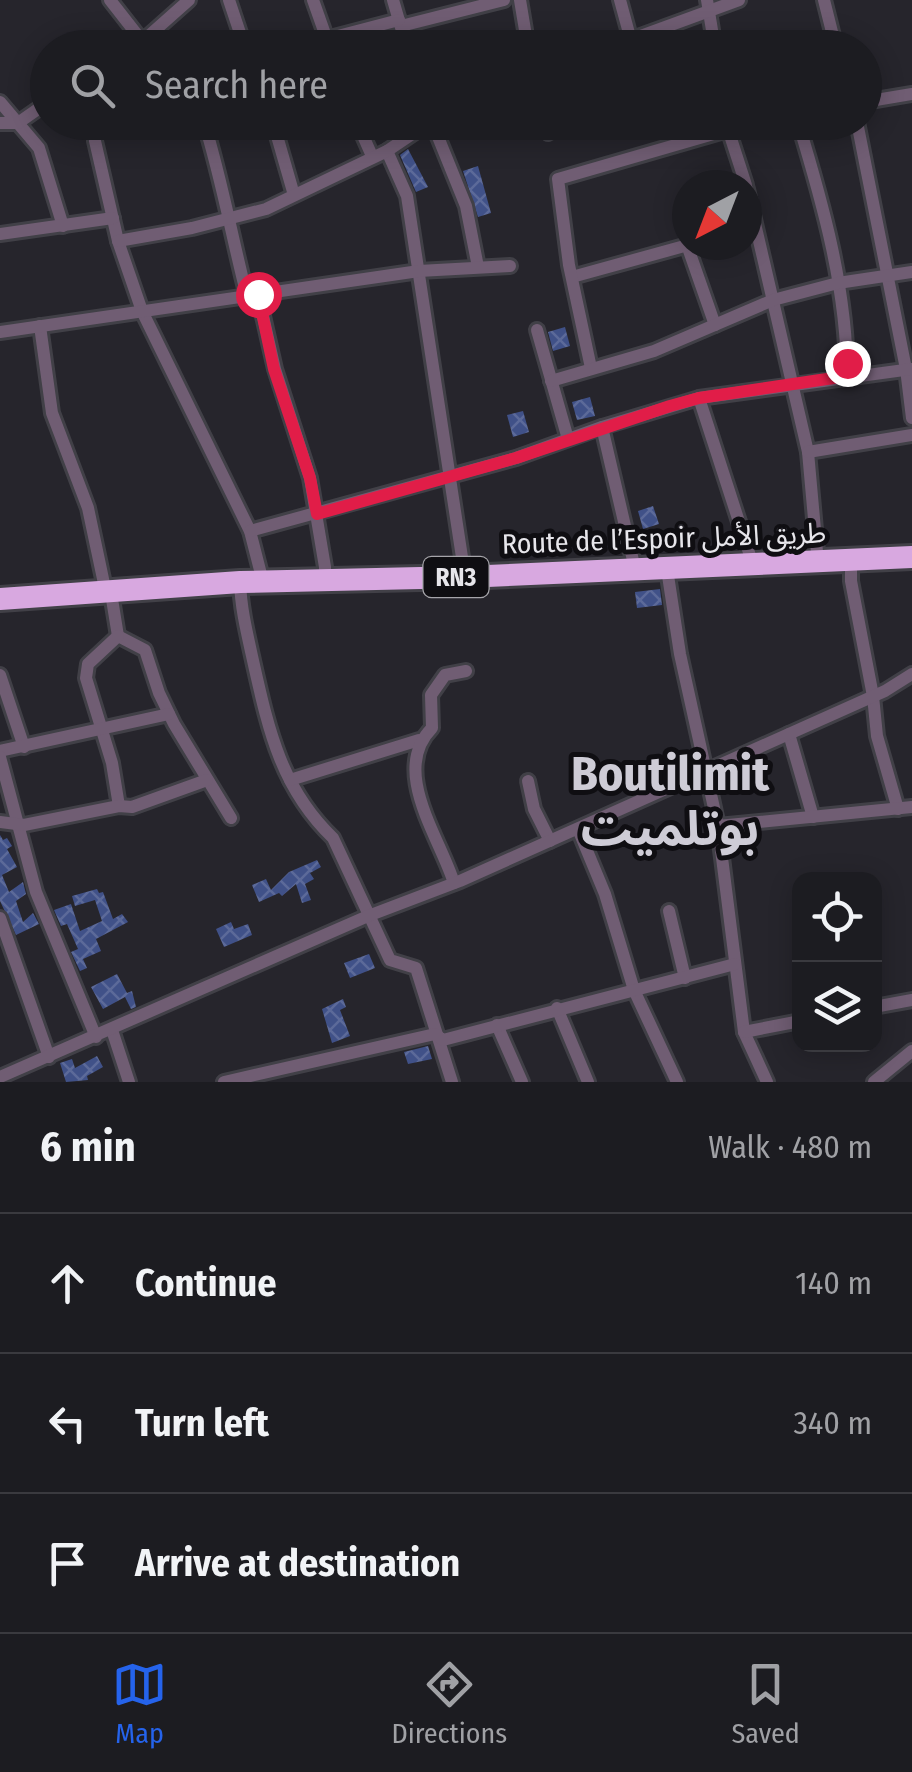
<!DOCTYPE html>
<meta charset="utf-8">
<style>
body{margin:0;font-family:"Fira Sans Condensed","Noto Sans Arabic",sans-serif;background:#25252a;color:#f1f3f6}
.controls{position:absolute;right:30px;bottom:30px;display:grid;overflow:hidden;border-radius:20px;box-shadow:0 5px 25px #0003}
.controls button{width:90px;height:90px;display:grid;place-items:center;padding:0;border:0;border-bottom:2px solid #3a3a3f;background:#1c1c21;color:#f1f3f6;font:50px sans-serif}
.compass{position:absolute;left:672px;top:170px;width:90px;height:90px;border-radius:50%;background:#1c1c21;box-shadow:0 5px 25px #0003;rotate:222deg}
.stop{position:absolute;width:30px;height:30px;margin:-22px;border:8px solid #e11d48;border-radius:50%;background:#fff}
.stop.end{background:#e11d48;border-color:#fff;box-shadow:0 2px 10px #0008}
.list{margin:0;padding:0;list-style:none}
h2{display:flex;justify-content:space-between;align-items:center;height:130px;margin:0;padding:0 40px;font-size:42px}
h2 small{font-size:32px;font-weight:400;color:#a0a1a5}
.list li{display:grid;grid-template-columns:65px 1fr auto;gap:30px;align-items:center;box-sizing:border-box;height:140px;padding:0 40px;border-top:2px solid #3a3a3f}
.list b{display:block;font-size:38px;white-space:nowrap}
.list em{font-size:32px;font-style:normal;color:#a0a1a5}
.icon{flex:none;width:55px;height:55px;fill:none;stroke:currentColor;stroke-width:2;stroke-linecap:round;stroke-linejoin:round}
.map{position:relative;flex:none;width:912px;height:1082px;overflow:hidden}
.search{position:absolute;background:#1c1c21;box-shadow:0 5px 25px #0003;left:30px;right:30px;top:30px;height:110px;display:flex;align-items:center;gap:25px;box-sizing:border-box;padding:0 35px;border-radius:55px;color:#a0a1a5;font-size:38px}
.sheet{height:550px;background:#1c1c21}
nav{display:flex;justify-content:space-around;align-items:center;box-sizing:border-box;height:140px;border-top:2px solid #3a3a3f;background:#1c1c21;font-size:28px;color:#a0a1a5}
nav a{display:grid;justify-items:center;gap:5px}
nav .on{color:#2563eb}
.map>svg:first-child{display:block}
.building{fill:url(#building-cross-hatch)}
.lines{fill:none;stroke-linecap:round;stroke-linejoin:round}
.street-casing{stroke:#414047;stroke-width:18}
.highway-casing{stroke:#414047;stroke-width:28}
.street{stroke:#705d73;stroke-width:12}
.highway{stroke:#d8a8e0;stroke-width:22}
.route{stroke:#e11d48;stroke-width:12}
.labels{text-anchor:middle;stroke-width:10;stroke-linejoin:round;paint-order:stroke}
.shield{fill:#0f0e12;stroke:#a6a5aa;stroke-width:2.5}
.shield-label{font-size:25px;font-weight:bold;fill:#e7e6eb}
.street-label{font-size:28px;fill:#e7e6eb;stroke:#0f0e12}
.town-label{font-size:48px;font-weight:bold;fill:#ceccd6;stroke:#0f0e12}
</style>
<div class="map">
<svg width="912" height="1082" viewBox="0 0 912 1082">
<defs>
<pattern id="building-cross-hatch" width="8" height="8" patternUnits="userSpaceOnUse" patternTransform="scale(2.5)"><rect width="8" height="8" fill="#405188"/><path d="M0 0l8 8M0 8l8-8" fill="none" stroke="#5c6a99"/></pattern>
</defs>
<rect width="100%" height="100%" fill="#26252c"/>
<!-- building -->
<g class="building">
<path d="M408,149L428,187L416,192L400,155Z"/>
<path d="M478,166L491,213L478,217L463,171Z"/>
<path d="M565,327L570,346L553,351L548,332Z"/>
<path d="M590,397L595,416L577,420L572,402Z"/>
<path d="M523,411L529,432L513,437L507,415Z"/>
<path d="M653,506L659,524L643,529L638,511Z"/>
<path d="M660,589L662,605L637,608L635,592Z"/>
<path d="M0,835L3,840L7,838L12,846L7,849L17,867L2,875L9,892L23,882L26,894L16,901L23,922L33,913L39,924L16,935L0,901Z"/>
<path d="M317,860L321,867L310,873L314,879L305,884L311,900L302,903L296,884L282,896L279,893L259,902L252,885L266,879L271,890L289,872Z"/>
<path d="M97,889L99,893L103,892L113,919L122,914L128,922L96,939L101,951L83,959L87,968L80,971L71,952L78,949L67,924L61,926L54,910L71,904L80,931L102,921L95,900L75,906L72,896Z"/>
<path d="M231,922L234,929L248,924L252,935L224,947L216,929Z"/>
<path d="M369,954L375,968L350,978L344,963Z"/>
<path d="M117,974L127,993L132,991L136,1007L131,1009L125,997L103,1009L91,987Z"/>
<path d="M343,999L346,1007L340,1010L350,1036L332,1043L322,1009Z"/>
<path d="M428,1046L432,1059L408,1064L404,1052Z"/>
<path d="M97,1056L103,1067L87,1076L88,1080L66,1082L60,1063L72,1059L75,1068Z"/>
</g>
<g class="lines">
<!-- street casing -->
<g class="street-casing">
<g id="street">
<path d="M110,0L146,46"/>
<path d="M229,0L245,48"/>
<path d="M313,0L330,48"/>
<path d="M393,0L407,48"/>
<path d="M520,0L528,48"/>
<path d="M620,0L633,48"/>
<path d="M707,0L715,48"/>
<path d="M824,0L836,48"/>
<path d="M401,26L504,0"/>
<path d="M781,47V48"/>
<path d="M135,48L189,0"/>
<path d="M292,48L399,20"/>
<path d="M608,48L739,0"/>
<path d="M0,102L39,148L63,226"/>
<path d="M864,102L912,94"/>
<path d="M204,122C222,180 232,238 247,296"/>
<path d="M273,122L294,195"/>
<path d="M357,122L372,156"/>
<path d="M432,122L466,206L478,267"/>
<path d="M545,122L548,133"/>
<path d="M798,122C823,204 847,290 847,376"/>
<path d="M857,122L906,369L912,418"/>
<path d="M0,123H18L48,102"/>
<path d="M727,126L746,185"/>
<path d="M95,141L118,241L142,311L250,531L263,582"/>
<path d="M387,151L407,196L465,577"/>
<path d="M747,189L808,452L818,563"/>
<path d="M0,234L113,218"/>
<path d="M118,241L192,228L266,209L387,151L430,122"/>
<path d="M687,245L715,325"/>
<path d="M572,277L688,245"/>
<path d="M258,294L275,369L310,478L325,567V582"/>
<path d="M40,326L52,413L88,508L106,593"/>
<path d="M537,330L568,439"/>
<path d="M0,332L419,271L510,266"/>
<path d="M591,368L569,265L558,179L755,122"/>
<path d="M551,381L654,351L773,300L838,283L912,272"/>
<path d="M699,398L753,565"/>
<path d="M602,427L635,569"/>
<path d="M808,452L912,435"/>
<path d="M250,531L516,458L602,427L699,398L912,369"/>
<path d="M851,560V581L873,696L877,736L898,809"/>
<path d="M667,569L680,654L718,826L744,1032L767,1082"/>
<path d="M240,582C241,611 248,637 254,665C269,732 282,789 333,838L390,960L416,968L452,1082"/>
<path d="M111,593L118,636"/>
<path d="M118,636L145,650L159,693L174,724L231,818"/>
<path d="M118,636L88,664L86,678L112,763L119,806"/>
<path d="M0,675L24,747"/>
<path d="M789,734L813,817"/>
<path d="M0,751L169,714"/>
<path d="M0,757L36,892L96,1037"/>
<path d="M290,780L419,740"/>
<path d="M528,781L534,809L550,841"/>
<path d="M0,822L24,825L119,806L132,807L207,780"/>
<path d="M718,826L912,807"/>
<path d="M578,829L605,894L634,990L677,1082"/>
<path d="M454,883C439,836 390,770 432,728L431,695L445,675L466,671"/>
<path d="M669,911L685,978"/>
<path d="M0,918L49,1057"/>
<path d="M874,1007L912,1000"/>
<path d="M557,1008L588,1082"/>
<path d="M497,1025L522,1082"/>
<path d="M112,1030L129,1082"/>
<path d="M744,1032L800,1021"/>
<path d="M0,1077L368,916L460,881L885,691L912,674"/>
<path d="M224,1082L435,1034L443,1040L735,964"/>
<path d="M874,1082L912,1051"/>
</g>
</g>
<!-- highway casing -->
<g class="highway-casing">
<path id="highway" d="M0,599L240,582L465,577L912,557"/>
</g>
<!-- street -->
<use href="#street" class="street"/>
<!-- highway -->
<use href="#highway" class="highway"/>
</g>
<g class="lines">
<!-- route -->
<path class="route" d="M258,294L274,369L310,478L317,514L516,458L670,406L699,398L847,376V363"/>
</g>
<g class="labels">
<!-- shield labels -->
<rect class="shield" x="423.5" y="557" width="65" height="40" rx="8"/>
<g class="shield-label">
<text x="456" y="586">RN3</text>
</g>
<!-- street labels -->
<g class="street-label">
<text transform="translate(664 538) rotate(-2)" y="10">Route de l’Espoir طريق الأمل</text>
</g>
<!-- town labels -->
<g class="town-label">
<text x="670" y="790">Boutilimit<tspan x="670" dy="55">بوتلميت</tspan></text>
</g>
</g>
</svg>
<div class="controls">
<button><svg class="icon" aria-label="locate" viewBox="0 0 24 24"><circle cx="12" cy="12" r="6"/><path d="M12 2v4M12 18v4M2 12h4M18 12h4"/></svg></button>
<button><svg class="icon" aria-label="layers" viewBox="0 0 24 24"><path d="M12 4l9 5-9 5-9-5zM3 14l9 5 9-5"/></svg></button>
</div>
<svg class="compass" viewBox="-18 -18 36 36"><path d="M0-13l5 13h-10z" fill="#e53935"/><path d="M0 13l5-13h-10z" fill="#a0a1a5"/></svg>
<div class="stop" style="left:258px;top:294px"></div>
<div class="stop end" style="left:847px;top:363px"></div>
<div class="search"><svg class="icon" aria-label="search" viewBox="0 0 24 24"><circle cx="10" cy="10" r="6"/><path d="M15 15l6 6"/></svg>Search here</div>
</div>
<section class="sheet">
<h2>6 min<small>Walk · 480 m</small></h2>
<ul class="list">
<li><svg class="icon" aria-label="ahead" viewBox="0 0 24 24"><path d="M12 20V5M6 11l6-6 6 6"/></svg><div><b>Continue</b></div><em>140 m</em></li>
<li><svg class="icon" aria-label="left" viewBox="0 0 24 24"><path d="M17 20v-9H6M10 6l-5 5 5 5"/></svg><div><b>Turn left</b></div><em>340 m</em></li>
<li><svg class="icon" aria-label="arrive" viewBox="0 0 24 24"><path d="M6 21V4h12l-3 4 3 4H6"/></svg><div><b>Arrive at destination</b></div></li>
</ul>
</section>
<nav>
<a class="on"><svg class="icon" aria-label="map" viewBox="0 0 24 24"><path d="M3 6l6-2 6 2 6-2v14l-6 2-6-2-6 2zM9 4v14M15 6v14"/></svg>Map</a>
<a><svg class="icon" aria-label="directions" viewBox="0 0 24 24"><path d="M12 3l9 9-9 9-9-9zM9 14v-3h6M13 9l2 2-2 2"/></svg>Directions</a>
<a><svg class="icon" aria-label="saved" viewBox="0 0 24 24"><path d="M7 4h10v16l-5-4-5 4z"/></svg>Saved</a>
</nav>
